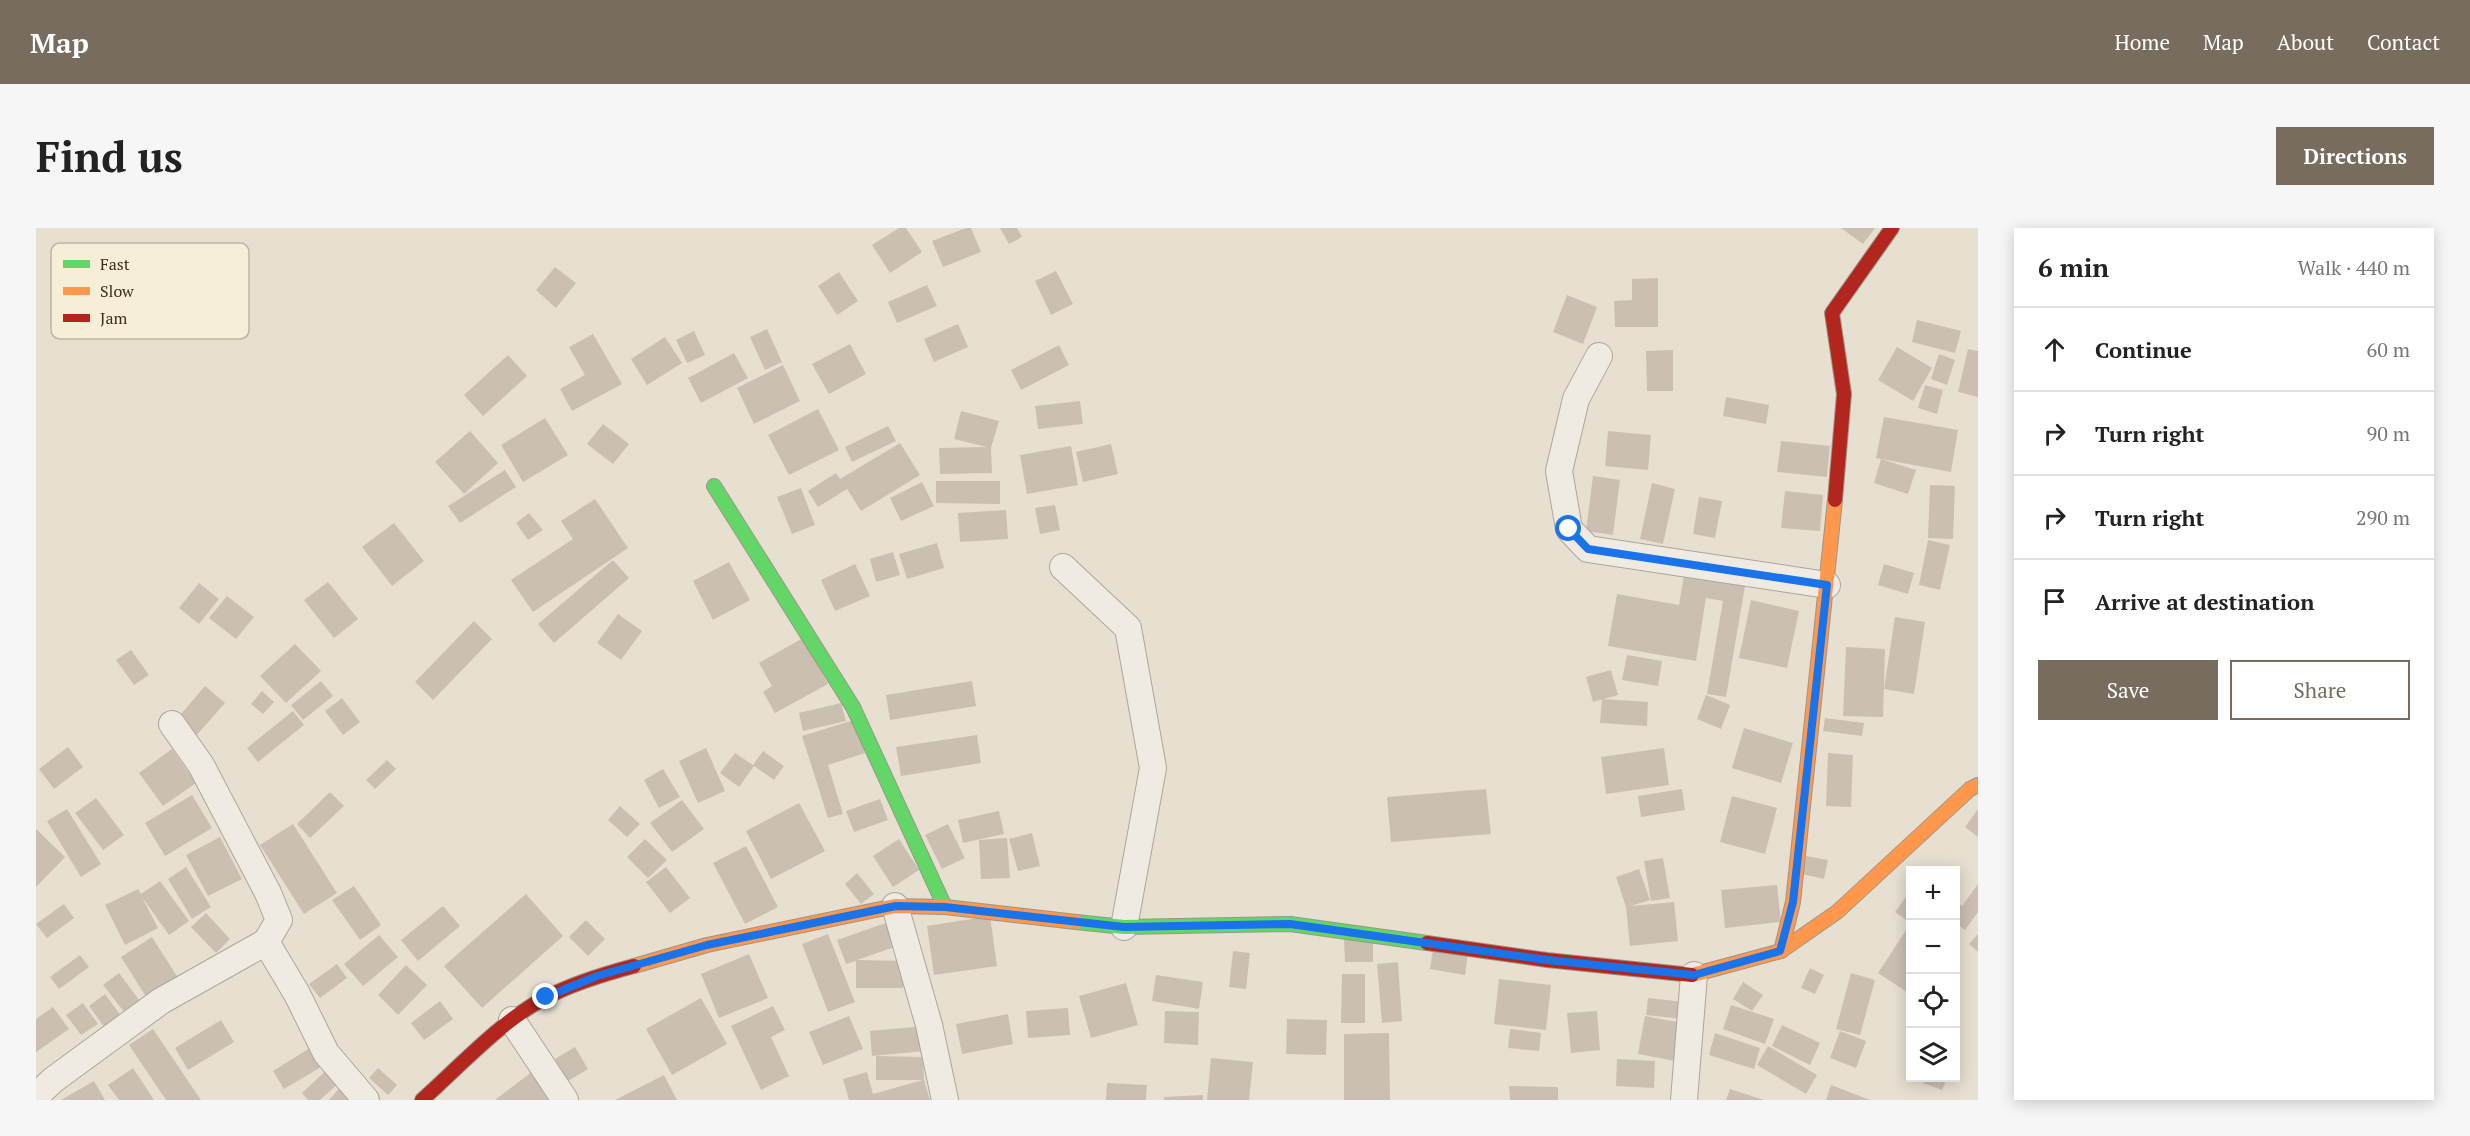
<!DOCTYPE html>
<meta charset="utf-8">
<style>
body{margin:0;font-family:"PT Serif",serif;background:#f6f6f6;color:#222}
.controls{position:absolute;right:18px;bottom:18px;display:grid;overflow:hidden;border-radius:0px;box-shadow:0 3px 15px #0003}
.controls button{width:54px;height:54px;display:grid;place-items:center;padding:0;border:0;border-bottom:2px solid #e0e0e0;background:#fff;color:#222;font:30px sans-serif}
.stop{position:absolute;width:18px;height:18px;margin:-14px;border:4px solid #1a73e8;border-radius:50%;background:#fff}
.stop.end{background:#1a73e8;border-color:#fff;box-shadow:0 2px 6px #0008}
.list{margin:0;padding:0;list-style:none}
h2{display:flex;justify-content:space-between;align-items:center;height:78px;margin:0;padding:0 24px;font-size:26px}
h2 small{font-size:20px;font-weight:400;color:#767676}
.list li{display:grid;grid-template-columns:39px 1fr auto;gap:18px;align-items:center;box-sizing:border-box;height:84px;padding:0 24px;border-top:2px solid #e0e0e0}
.list b{display:block;font-size:22px;white-space:nowrap}
.list em{font-size:20px;font-style:normal;color:#767676}
.actions{display:flex;gap:12px;padding:18px 24px}
.actions a{flex:1;padding:14px 0;border:2px solid #786c5e;border-radius:0px;text-align:center;font-size:21px;color:#786c5e}
.actions .main{background:#786c5e;color:#fff}
.icon{flex:none;width:33px;height:33px;fill:none;stroke:currentColor;stroke-width:2;stroke-linecap:round;stroke-linejoin:round}
.map{position:relative;flex:none;width:1942px;height:872px;overflow:hidden;border-radius:0px}
header{display:flex;align-items:center;gap:36px;box-sizing:border-box;height:84px;padding:0 30px;background:#786c5e;color:#fff}
header strong{font-size:28px}
nav{display:flex;gap:33px;margin-inline-start:auto;font-size:21px}
.intro{display:flex;align-items:center;justify-content:space-between;box-sizing:border-box;height:144px;padding:0 36px}
h1{margin:0;font-size:42px}
.button{padding:15px 27px;border-radius:0px;background:#786c5e;color:#fff;font-size:21px;font-weight:700}
main{display:flex;gap:36px;padding:0 36px}
aside{flex:1;background:#fff;border-radius:0px;box-shadow:0 3px 15px #0003}
.map>svg:first-child{display:block}
.building{fill:#cbbfb2}
.lines{fill:none;stroke-linecap:round;stroke-linejoin:round}
.street-casing{stroke:#ada599;stroke-width:28}
.fast-casing{stroke:#9c958a;stroke-width:16}
.slow-casing{stroke:#9c958a;stroke-width:16}
.jam-casing{stroke:#9c958a;stroke-width:16}
.street{stroke:#efebe3;stroke-width:26}
.fast{stroke:#63d668;stroke-width:14}
.slow{stroke:#ff974d;stroke-width:14}
.jam{stroke:#b3261e;stroke-width:14}
.route{stroke:#1a73e8;stroke-width:8}
.key{fill:#f7eed8;stroke:#bfb4a1;stroke-width:1.5}
.key-label{font-size:16px;fill:#3d2e20}
</style>
<header>
<strong>Map</strong>
<nav><a>Home</a><a>Map</a><a>About</a><a>Contact</a></nav>
</header>
<div class="intro"><h1>Find us</h1><a class="button">Directions</a></div>
<main>
<div class="map">
<svg width="1942" height="872" viewBox="0 0 1942 872">
<rect width="100%" height="100%" fill="#e7e0d1"/>
<!-- building -->
<g class="building">
<path d="M863,0H870L886,24L854,45L836,17Z"/>
<path d="M930,0H935L945,24L907,39L896,13Z"/>
<path d="M964,0H981L986,9L973,16Z"/>
<path d="M1805,0H1839L1827,16Z"/>
<path d="M519,39L540,55L520,80L500,62Z"/>
<path d="M1020,43L1037,76L1015,87L999,53Z"/>
<path d="M803,44L822,73L801,87L782,58Z"/>
<path d="M1622,50V99H1579L1578,73L1596,72V51Z"/>
<path d="M891,57L901,78L861,95L852,74Z"/>
<path d="M1531,67L1561,79L1547,116L1517,104Z"/>
<path d="M1881,92L1925,103L1919,125L1876,114Z"/>
<path d="M922,96L932,119L898,134L888,111Z"/>
<path d="M731,101L746,134L729,142L714,109Z"/>
<path d="M658,103L669,127L651,135L640,112Z"/>
<path d="M557,106L586,156L536,183L524,161L549,147L533,119Z"/>
<path d="M629,109L646,135L611,157L595,131Z"/>
<path d="M814,116L830,146L793,166L776,136Z"/>
<path d="M1023,117L1033,137L985,162L975,142Z"/>
<path d="M1861,119L1896,140L1877,173L1842,152Z"/>
<path d="M1932,121L1942,123V169L1922,164Z"/>
<path d="M1637,122V163H1611L1610,123Z"/>
<path d="M698,125L712,150L665,175L652,150Z"/>
<path d="M1903,126L1919,132L1911,157L1895,151Z"/>
<path d="M472,127L491,148L447,188L428,167Z"/>
<path d="M747,137L764,173L718,196L701,160Z"/>
<path d="M1889,157L1907,162L1901,186L1882,180Z"/>
<path d="M1690,169L1733,177L1730,196L1687,188Z"/>
<path d="M1044,173L1047,196L1002,201L999,178Z"/>
<path d="M782,181L803,222L753,247L732,207Z"/>
<path d="M925,183L963,193L955,220L956,245L904,246L903,220L951,219L918,211Z"/>
<path d="M1848,189L1922,202L1915,244L1840,230Z"/>
<path d="M509,190L532,227L487,254L465,217Z"/>
<path d="M567,196L593,216L577,236L551,216Z"/>
<path d="M852,198L860,213L816,234L809,219Z"/>
<path d="M434,203L462,235L428,266L399,234Z"/>
<path d="M1572,203L1615,207L1612,242L1569,238Z"/>
<path d="M1745,213L1794,218L1791,249L1741,244Z"/>
<path d="M864,215L884,247L825,283L811,261L782,279L772,263L800,245L804,251Z"/>
<path d="M1075,216L1082,246L1047,254L1040,224Z"/>
<path d="M1035,218L1042,257L991,266L984,227Z"/>
<path d="M1845,231L1880,242L1872,266L1838,255Z"/>
<path d="M469,242L480,259L424,295L412,278Z"/>
<path d="M1557,248L1584,252L1577,307L1550,303Z"/>
<path d="M900,253H964V276L900,275Z"/>
<path d="M886,254L898,278L865,293L854,270Z"/>
<path d="M1616,255L1639,261L1627,316L1604,311Z"/>
<path d="M1894,257L1919,258L1917,311L1892,310Z"/>
<path d="M765,260L779,297L756,306L741,269Z"/>
<path d="M1749,263L1787,267L1784,303L1745,300Z"/>
<path d="M1663,269L1686,273L1679,310L1657,306Z"/>
<path d="M559,271L592,320L497,384L475,352L537,311L525,293Z"/>
<path d="M1019,277L1024,302L1004,306L999,280Z"/>
<path d="M970,282L972,311L924,314L922,285Z"/>
<path d="M493,285L507,302L492,312L480,295Z"/>
<path d="M358,295L388,333L356,358L326,319Z"/>
<path d="M1892,312L1914,317L1904,362L1883,357Z"/>
<path d="M901,315L908,340L871,351L863,326Z"/>
<path d="M857,324L864,347L840,354L834,331Z"/>
<path d="M577,332L593,350L518,415L502,396Z"/>
<path d="M693,334L714,372L677,392L657,353Z"/>
<path d="M819,336L834,368L799,383L785,352Z"/>
<path d="M1848,336L1878,345L1872,366L1842,357Z"/>
<path d="M1649,341L1710,352L1690,469L1671,466L1687,373L1670,370L1660,433L1572,418L1581,366L1643,377Z"/>
<path d="M292,354L322,391L298,410L268,372Z"/>
<path d="M163,355L183,371L163,396L143,380Z"/>
<path d="M191,368L218,389L200,411L173,390Z"/>
<path d="M1715,372L1763,383L1751,440L1703,430Z"/>
<path d="M582,386L606,403L585,432L561,415Z"/>
<path d="M1859,389L1889,394L1878,466L1848,461Z"/>
<path d="M438,393L456,411L397,472L379,454Z"/>
<path d="M767,410L792,456L739,485L727,464L736,458L723,435Z"/>
<path d="M259,416L285,443L250,475L224,448Z"/>
<path d="M1810,419L1849,421L1847,489L1807,488Z"/>
<path d="M95,422L113,447L98,457L80,432Z"/>
<path d="M1591,427L1626,433L1622,458L1586,452Z"/>
<path d="M1575,442L1582,467L1557,474L1550,449Z"/>
<path d="M285,453L297,468L267,492L255,477Z"/>
<path d="M936,453L940,478L854,492L850,467Z"/>
<path d="M169,458L189,475L159,509L140,492Z"/>
<path d="M226,463L238,474L227,486L215,476Z"/>
<path d="M1670,467L1694,477L1685,501L1661,491Z"/>
<path d="M306,470L324,494L307,507L289,483Z"/>
<path d="M1566,471L1612,474L1611,498L1564,495Z"/>
<path d="M805,475L810,493L767,503L763,485Z"/>
<path d="M257,483L268,497L222,534L211,520Z"/>
<path d="M1789,490L1828,495L1826,508L1787,503Z"/>
<path d="M818,492L829,525L792,537L807,586L792,590L766,508Z"/>
<path d="M1708,500L1757,515L1745,555L1696,540Z"/>
<path d="M941,507L945,535L865,548L860,519Z"/>
<path d="M32,519L47,539L18,561L3,541Z"/>
<path d="M670,520L689,563L662,575L643,533Z"/>
<path d="M1628,520L1633,557L1570,566L1565,529Z"/>
<path d="M136,521L160,555L127,578L103,545Z"/>
<path d="M727,523L748,538L738,552L718,538L703,559L684,545L699,525L717,537Z"/>
<path d="M1792,525L1817,527L1815,579L1790,578Z"/>
<path d="M351,532L360,541L339,561L330,552Z"/>
<path d="M627,541L644,569L623,580L608,552Z"/>
<path d="M1450,561L1455,606L1355,614L1351,569Z"/>
<path d="M1646,561L1649,582L1605,589L1602,568Z"/>
<path d="M294,564L308,578L274,610L261,596Z"/>
<path d="M156,567L176,600L129,628L109,595Z"/>
<path d="M1696,568L1741,580L1729,626L1684,614Z"/>
<path d="M60,570L88,607L67,622L39,585Z"/>
<path d="M844,571L852,592L818,604L810,583Z"/>
<path d="M646,572L668,601L636,624L614,595Z"/>
<path d="M763,575L789,623L735,651L710,603Z"/>
<path d="M584,578L604,596L591,609L572,592Z"/>
<path d="M31,581L65,636L45,649L11,593Z"/>
<path d="M1942,581V609L1929,599Z"/>
<path d="M963,583L968,606L927,615L922,592Z"/>
<path d="M257,596L301,665L268,686L224,617Z"/>
<path d="M912,596L929,630L906,641L889,607Z"/>
<path d="M0,601L29,629L0,659Z"/>
<path d="M996,605L1004,638L982,643L973,611Z"/>
<path d="M184,609L206,651L172,668L150,627Z"/>
<path d="M971,610L974,650L945,651L943,612Z"/>
<path d="M609,611L631,632L612,650L591,629Z"/>
<path d="M863,611L883,642L857,659L837,628Z"/>
<path d="M710,618L742,679L709,696L677,635Z"/>
<path d="M1770,628L1792,632L1788,651L1766,646Z"/>
<path d="M1627,630L1634,670L1615,673L1608,633Z"/>
<path d="M150,639L175,679L156,691L132,651Z"/>
<path d="M630,639L654,670L634,685L610,654Z"/>
<path d="M1603,641L1614,672L1595,678L1638,674L1642,713L1594,718L1590,679L1580,649Z"/>
<path d="M821,645L838,666L825,676L809,656Z"/>
<path d="M124,653L153,693L133,707L106,669L122,700L89,717L69,677L102,661L105,666Z"/>
<path d="M1942,656V684L1929,702L1920,695V673L1926,678Z"/>
<path d="M1741,657L1745,694L1689,700L1685,662Z"/>
<path d="M318,658L345,697L324,712L296,672Z"/>
<path d="M1874,663V690L1872,693L1859,684Z"/>
<path d="M490,666L527,708L446,780L408,738Z"/>
<path d="M28,676L38,690L11,710L0,696Z"/>
<path d="M407,678L424,698L382,733L365,712Z"/>
<path d="M170,685L194,711L180,725L155,699Z"/>
<path d="M954,688L961,738L898,747L891,698Z"/>
<path d="M861,691L870,715L821,732L867,733V760H820V733L810,736L801,712Z"/>
<path d="M550,692L569,711L552,728L533,709Z"/>
<path d="M1874,696V766L1842,745Z"/>
<path d="M792,706L819,774L792,784L766,716Z"/>
<path d="M1942,706V724L1933,716Z"/>
<path d="M343,707L362,729L327,758L308,736Z"/>
<path d="M116,709L144,753L112,772L85,729Z"/>
<path d="M1308,711H1337V734H1309Z"/>
<path d="M1397,721L1432,726L1429,747L1394,741Z"/>
<path d="M1197,723L1214,725L1210,761L1193,759Z"/>
<path d="M713,726L732,770L683,790L665,746Z"/>
<path d="M44,727L53,739L23,761L14,749Z"/>
<path d="M1362,734L1366,793L1346,795L1341,736Z"/>
<path d="M301,736L311,750L284,770L273,756Z"/>
<path d="M370,737L391,757L362,787L342,767Z"/>
<path d="M1774,740L1788,747L1779,766L1765,760Z"/>
<path d="M83,745L104,773L89,785L67,757Z"/>
<path d="M1815,745L1839,752L1824,807L1800,801Z"/>
<path d="M1306,746H1329V795H1305Z"/>
<path d="M1120,747L1167,754L1163,781L1116,773Z"/>
<path d="M1463,751L1515,757L1510,802L1458,796Z"/>
<path d="M1707,754L1727,767L1716,783L1697,771Z"/>
<path d="M1090,755L1102,797L1055,810L1043,768Z"/>
<path d="M69,766L85,788L69,800L53,778Z"/>
<path d="M665,770L691,816L636,847L610,801Z"/>
<path d="M1612,770L1649,774L1647,791L1610,787Z"/>
<path d="M404,773L417,791L388,812L375,795Z"/>
<path d="M47,775L62,796L45,807L30,787Z"/>
<path d="M1695,777L1738,791L1729,816L1687,801Z"/>
<path d="M737,778L749,802L735,809L753,848L725,862L695,798Z"/>
<path d="M17,779L33,801L0,824V791Z"/>
<path d="M1032,780L1034,807L992,810L990,783Z"/>
<path d="M1129,783L1163,784L1162,817L1128,815Z"/>
<path d="M1561,783L1564,822L1535,825L1531,785Z"/>
<path d="M972,786L977,816L926,826L920,796Z"/>
<path d="M813,788L827,821L787,837L773,804Z"/>
<path d="M1609,788L1646,795L1639,833L1602,826Z"/>
<path d="M1251,791L1291,792L1290,827L1250,826Z"/>
<path d="M185,792L198,814L152,842L139,820Z"/>
<path d="M1746,797L1784,815L1774,837L1736,818Z"/>
<path d="M888,798L890,823L836,828L834,803Z"/>
<path d="M117,801L165,872H130L93,817Z"/>
<path d="M1474,801L1505,805L1503,823L1472,820Z"/>
<path d="M1804,803L1830,813L1820,840L1794,830Z"/>
<path d="M1353,805L1354,872H1308V806Z"/>
<path d="M1679,805L1724,820L1718,841L1673,827Z"/>
<path d="M1732,818L1781,847L1770,866L1721,837Z"/>
<path d="M539,819L552,841L532,853L519,831Z"/>
<path d="M274,820L285,839L248,861L237,843Z"/>
<path d="M840,828L887,829L888,852L894,872H813L807,851L831,844L837,866L887,852H840Z"/>
<path d="M1175,830L1217,834L1213,872H1171Z"/>
<path d="M1581,831L1619,833L1618,860L1580,858Z"/>
<path d="M296,837L308,850L284,872H272L266,865Z"/>
<path d="M97,840L118,872H83L72,857Z"/>
<path d="M342,840L361,857L352,867L333,850Z"/>
<path d="M497,843L519,872H459Z"/>
<path d="M628,847L641,872H579Z"/>
<path d="M1889,850H1911L1906,862L1887,855Z"/>
<path d="M58,853L69,872H25Z"/>
<path d="M1071,855L1111,857L1110,872H1070Z"/>
<path d="M1795,857L1834,872H1790Z"/>
<path d="M305,858L322,872H293Z"/>
<path d="M1473,858L1522,859V872H1474Z"/>
<path d="M1694,861L1728,872H1690Z"/>
<path d="M1167,867V872H1128V869Z"/>
</g>
<g class="lines">
<!-- street casing -->
<g class="street-casing">
<g id="street">
<path d="M1563,128L1540,171L1523,243L1533,301L1552,321L1791,357"/>
<path d="M1027,339L1092,400L1117,540L1088,699"/>
<path d="M136,496L165,537L232,665L243,692L230,714L261,766L290,825L330,872"/>
<path d="M859,678L893,797L909,872"/>
<path d="M476,792L529,872"/>
<path d="M0,868L17,852L125,773L230,714"/>
<path d="M1648,872L1658,747"/>
</g>
</g>
<!-- fast casing -->
<g class="fast-casing">
<g id="fast">
<path d="M678,258L817,479L909,679"/>
<path d="M1040,694L1088,699L1254,696L1391,715"/>
</g>
</g>
<!-- slow casing -->
<g class="slow-casing">
<g id="slow">
<path d="M1745,723L1757,674L1799,272"/>
<path d="M598,738L671,717L859,678L909,679L1040,694"/>
<path d="M1656,747L1745,723L1801,684L1934,561L1942,557"/>
</g>
</g>
<!-- jam casing -->
<g class="jam-casing">
<g id="jam">
<path d="M1799,272L1808,166L1796,85L1856,0"/>
<path d="M1391,715L1511,732L1656,747"/>
<path d="M386,872C423,839 467,791 511,769C538,755 568,746 598,738"/>
</g>
</g>
<!-- street -->
<use href="#street" class="street"/>
<!-- fast -->
<use href="#fast" class="fast"/>
<!-- slow -->
<use href="#slow" class="slow"/>
<!-- jam -->
<use href="#jam" class="jam"/>
</g>
<g class="lines">
<!-- route -->
<path class="route" d="M510,769L561,748L671,717L860,678L909,679L1088,699L1254,696L1511,732L1658,747L1744,723L1757,674L1791,357L1552,321L1533,301"/>
</g>
<!-- legend -->
<rect x="15" y="15" width="198" height="96" rx="9" class="key"/>
<rect x="27" y="32" width="27" height="8" fill="#63d668"/>
<rect x="27" y="59" width="27" height="8" fill="#ff974d"/>
<rect x="27" y="86" width="27" height="8" fill="#b3261e"/>
<g class="key-label">
<text x="64" y="42">Fast</text>
<text x="64" y="69">Slow</text>
<text x="64" y="96">Jam</text>
</g>
</svg>
<div class="controls">
<button>+</button>
<button>−</button>
<button><svg class="icon" aria-label="locate" viewBox="0 0 24 24"><circle cx="12" cy="12" r="6"/><path d="M12 2v4M12 18v4M2 12h4M18 12h4"/></svg></button>
<button><svg class="icon" aria-label="layers" viewBox="0 0 24 24"><path d="M12 4l9 5-9 5-9-5zM3 14l9 5 9-5"/></svg></button>
</div>
<div class="stop" style="left:1533px;top:301px"></div>
<div class="stop end" style="left:510px;top:769px"></div>
</div>
<aside>
<h2>6 min<small>Walk · 440 m</small></h2>
<ul class="list">
<li><svg class="icon" aria-label="ahead" viewBox="0 0 24 24"><path d="M12 20V5M6 11l6-6 6 6"/></svg><div><b>Continue</b></div><em>60 m</em></li>
<li><svg class="icon" aria-label="right" viewBox="0 0 24 24"><path d="M7 20v-9h11M14 6l5 5-5 5"/></svg><div><b>Turn right</b></div><em>90 m</em></li>
<li><svg class="icon" aria-label="right" viewBox="0 0 24 24"><path d="M7 20v-9h11M14 6l5 5-5 5"/></svg><div><b>Turn right</b></div><em>290 m</em></li>
<li><svg class="icon" aria-label="arrive" viewBox="0 0 24 24"><path d="M6 21V4h12l-3 4 3 4H6"/></svg><div><b>Arrive at destination</b></div></li>
</ul>
<div class="actions"><a class="main">Save</a><a>Share</a></div>
</aside>
</main>
